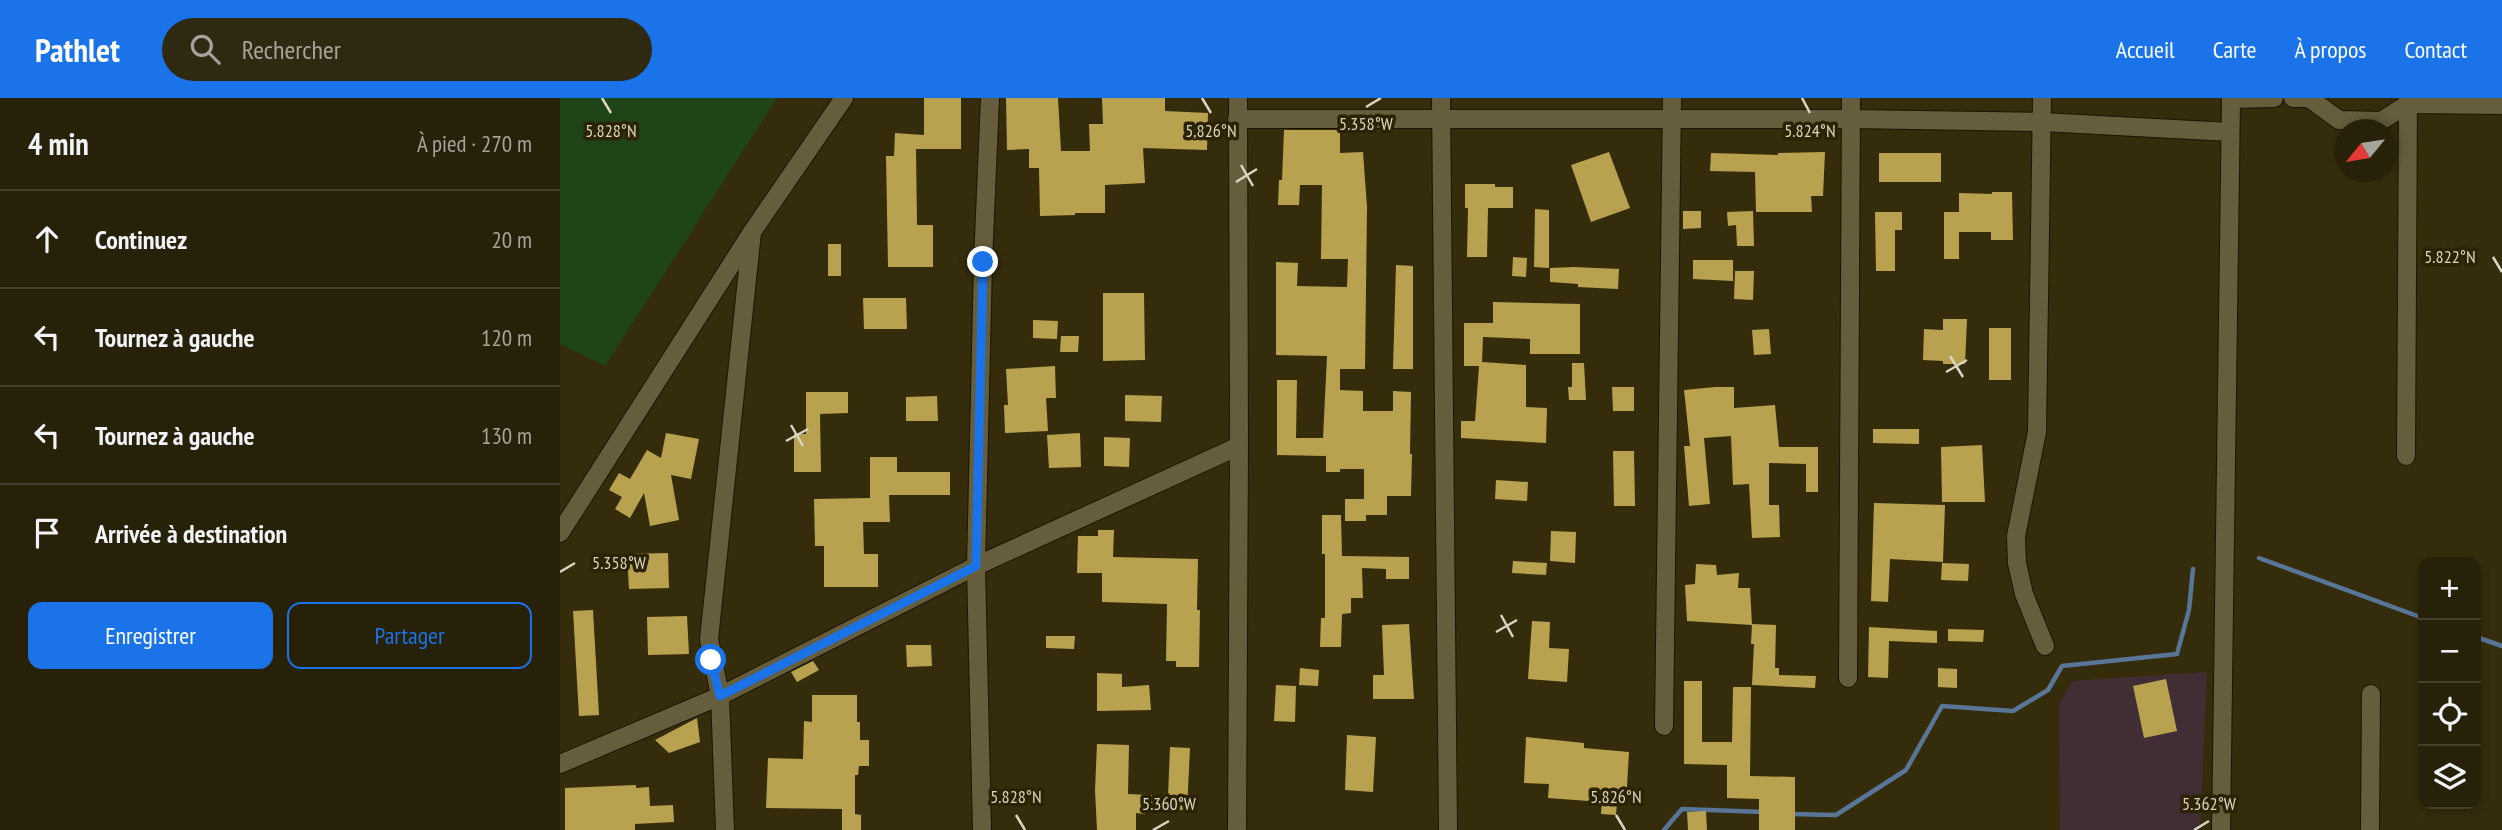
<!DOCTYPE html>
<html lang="fr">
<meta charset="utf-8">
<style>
body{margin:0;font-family:"PT Sans Narrow",sans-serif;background:#302912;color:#f1f3f6}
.controls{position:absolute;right:21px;bottom:21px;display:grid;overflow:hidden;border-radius:14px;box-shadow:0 4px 10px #0003}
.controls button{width:63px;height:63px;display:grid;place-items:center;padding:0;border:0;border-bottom:2px solid #443e2a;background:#282109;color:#f1f3f6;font:35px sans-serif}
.compass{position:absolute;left:1774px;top:21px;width:63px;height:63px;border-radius:50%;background:#282109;box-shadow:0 4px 10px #0003;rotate:240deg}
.stop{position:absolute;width:21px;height:21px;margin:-16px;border:5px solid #1a73e8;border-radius:50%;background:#fff}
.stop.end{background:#1a73e8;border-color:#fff;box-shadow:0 2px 7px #0008}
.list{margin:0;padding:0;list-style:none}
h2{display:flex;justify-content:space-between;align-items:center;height:91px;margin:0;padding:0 28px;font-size:30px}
h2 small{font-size:23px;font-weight:400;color:#a5a39c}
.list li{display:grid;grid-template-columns:46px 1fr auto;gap:21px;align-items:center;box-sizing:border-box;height:98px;padding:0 28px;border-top:2px solid #443e2a}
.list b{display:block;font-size:26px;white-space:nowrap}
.list em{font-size:23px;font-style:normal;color:#a5a39c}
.actions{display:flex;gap:14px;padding:21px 28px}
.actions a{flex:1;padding:16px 0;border:2px solid #1a73e8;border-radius:14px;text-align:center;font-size:24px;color:#1a73e8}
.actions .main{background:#1a73e8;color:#fff}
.icon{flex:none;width:38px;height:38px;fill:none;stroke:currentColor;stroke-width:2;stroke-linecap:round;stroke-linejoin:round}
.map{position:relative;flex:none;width:1942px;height:732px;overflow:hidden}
header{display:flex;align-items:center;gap:42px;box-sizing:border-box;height:98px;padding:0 35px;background:#1a73e8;color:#fff}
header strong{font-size:33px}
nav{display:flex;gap:38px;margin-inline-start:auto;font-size:24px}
.search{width:490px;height:63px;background:#302912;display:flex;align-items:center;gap:18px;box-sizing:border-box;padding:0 24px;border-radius:38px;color:#a5a39c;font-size:26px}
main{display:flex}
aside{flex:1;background:#282109}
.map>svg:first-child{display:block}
.education{fill:#412e35}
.green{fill:#1e4418}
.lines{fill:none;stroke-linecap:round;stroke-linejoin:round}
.stream{stroke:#587698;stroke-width:4.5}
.building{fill:#b8a250}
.minor-casing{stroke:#1b1500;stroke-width:20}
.tertiary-casing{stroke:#1b1500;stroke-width:20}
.minor{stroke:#665d3c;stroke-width:18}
.tertiary{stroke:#665d3c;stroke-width:18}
.route{stroke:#1a73e8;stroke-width:9}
.ticks{fill:none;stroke:#d9d4c3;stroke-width:2.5}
.ticks-label{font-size:18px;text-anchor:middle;fill:#d9d4c3;stroke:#2b2303;stroke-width:7;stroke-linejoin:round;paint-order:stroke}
</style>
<header>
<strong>Pathlet</strong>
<div class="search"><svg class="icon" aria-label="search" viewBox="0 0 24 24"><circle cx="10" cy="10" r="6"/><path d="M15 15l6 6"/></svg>Rechercher</div>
<nav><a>Accueil</a><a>Carte</a><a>À propos</a><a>Contact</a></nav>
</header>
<main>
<aside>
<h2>4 min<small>À pied · 270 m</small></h2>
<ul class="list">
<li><svg class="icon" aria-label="ahead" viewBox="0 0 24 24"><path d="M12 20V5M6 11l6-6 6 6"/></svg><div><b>Continuez</b></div><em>20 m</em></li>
<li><svg class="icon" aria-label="left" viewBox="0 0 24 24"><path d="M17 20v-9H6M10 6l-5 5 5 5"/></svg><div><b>Tournez à gauche</b></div><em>120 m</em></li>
<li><svg class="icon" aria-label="left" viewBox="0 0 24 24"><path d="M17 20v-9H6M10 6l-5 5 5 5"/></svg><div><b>Tournez à gauche</b></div><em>130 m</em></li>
<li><svg class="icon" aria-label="arrive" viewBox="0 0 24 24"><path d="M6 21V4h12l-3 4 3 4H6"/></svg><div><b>Arrivée à destination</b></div></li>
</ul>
<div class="actions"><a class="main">Enregistrer</a><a>Partager</a></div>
</aside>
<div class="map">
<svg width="1942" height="732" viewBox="0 0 1942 732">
<rect width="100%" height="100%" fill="#352c0c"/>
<!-- education -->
<path class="education" d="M1647,574L1640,732H1500L1499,607L1512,583Z"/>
<!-- green -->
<path class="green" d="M0,0H217L45,268L0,246Z"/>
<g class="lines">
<!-- stream -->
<g class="stream">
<path d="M1699,460L1863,520"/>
<path d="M1916,539L1942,548"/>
<path d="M1230,716L1276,717L1346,672L1382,608L1453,613L1488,592L1502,568L1617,556L1629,512L1633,471"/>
<path d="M1104,732L1122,711L1204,714"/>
</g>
</g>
<!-- building -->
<g class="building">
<path d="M364,0H401V51H356L357,127H373V169H328L326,58H334L335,35L364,37Z"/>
<path d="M446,0H498L501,53H530L529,26H543L542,0H605V13L648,15L647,52L583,50L585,85L545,87V115H515V117L480,118L479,70H469V51L447,52Z"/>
<path d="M724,32H780V55L803,54L807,109L805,271H780V292L803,293V313H833V293L851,294L850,356H852L851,398H827V417H806V423H785V401H804V371H780V374H766V358L717,357V282H737L736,340H763L767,258L716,257V164L738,165L737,188L787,189L788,161H761L762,87H740L739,107H718L719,82H722Z"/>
<path d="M1049,54L1070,110L1031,124L1011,67Z"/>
<path d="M1265,54L1263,98H1251L1252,114H1196L1195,74L1150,73L1151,55L1218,57V55Z"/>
<rect x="1319" y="55" width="62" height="29"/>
<path d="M905,86H935V89H953V110H928L927,159H907L908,110H905Z"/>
<path d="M1432,94H1452L1453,142H1431V134H1399V161H1384V114H1399V95L1432,96Z"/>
<path d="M975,111L989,112V170L974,169Z"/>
<path d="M1123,113H1141V130L1123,131Z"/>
<path d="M1193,113L1194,148H1177L1176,127L1168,128L1167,114Z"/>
<path d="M1315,114H1342V132H1335V173H1316Z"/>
<rect x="268" y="146" width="13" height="32"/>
<path d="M953,159L967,160L966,179L952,178Z"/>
<path d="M1133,162H1173V183L1133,181Z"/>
<path d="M836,167L853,168V271H833Z"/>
<path d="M1014,169L1059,171L1058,191L1018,189V186L990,184V170Z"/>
<path d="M1175,173H1194L1193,202L1174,201Z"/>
<path d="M543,195H584L585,262L543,263Z"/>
<path d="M303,200H346L347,231H304Z"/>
<path d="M933,204L1020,206V256H970V241L923,239L922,264L966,267V309L987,310L986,345L901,340V323H915L919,268H904V225H933Z"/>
<path d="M1383,221H1407L1405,266H1383V263L1363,262L1364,231L1383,232Z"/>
<path d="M473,222L498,223L497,241L473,240Z"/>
<rect x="1429" y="230" width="22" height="52"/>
<path d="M1209,231L1211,256L1194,257L1192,232Z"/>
<path d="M501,238H519L518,254H500Z"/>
<path d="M1012,265H1024L1026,302H1009L1008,289H1012Z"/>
<path d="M495,268L496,300H486L488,333L445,335L444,307H448L446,271Z"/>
<path d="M1052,289H1074V313H1053Z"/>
<path d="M1155,289H1174V310L1215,307L1219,349H1258V394H1246V366L1209,365V407H1219L1220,439L1192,440L1189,386L1173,387L1171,338L1144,340L1150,406L1129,408L1124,348H1130L1124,292Z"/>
<path d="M246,294H288V315L260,316L261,374H234V336H246Z"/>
<path d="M565,297L602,298L601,324L565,323Z"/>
<path d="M377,298L378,323H346V299Z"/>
<path d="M1313,331H1359V346L1313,345Z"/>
<path d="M106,335L139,341L131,381L111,377L119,422L90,428L84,395L70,420L55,411L62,399L49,392L59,375L70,381L87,352L101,360Z"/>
<path d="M520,335L521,369L489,370L487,337Z"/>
<path d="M544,339L570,340L569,369L544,368Z"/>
<path d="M1422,347L1425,404H1382L1381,349Z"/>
<path d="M1053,353H1074L1075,408H1054Z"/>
<path d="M310,359H337V374H390V397H329L330,424H303L304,456H318V489H264V448H255L254,401L310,400Z"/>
<path d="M936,382L968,384L967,403L935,401Z"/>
<path d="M1314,405L1385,407L1383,464L1330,461L1328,504L1311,503Z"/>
<path d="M762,417H781L782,458L849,459V481H826V471L802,470L803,500H791V515L782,516L781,549H760L761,520H765V456H762Z"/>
<path d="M538,432H554L553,459L638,461L637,512H640L639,569H616V563H606L607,506L542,504V475H517L518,438H538Z"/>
<path d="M991,433L1016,434L1015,465L990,463Z"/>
<path d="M108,455L109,490L69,491L67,456Z"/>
<path d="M953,463L987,465L986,477L952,475Z"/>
<path d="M1382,465L1409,466L1408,483L1381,482Z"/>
<path d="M1136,466L1156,467L1157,477L1179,475L1178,490H1190L1192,527L1127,523L1125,487L1135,486Z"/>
<path d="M33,512L39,617L19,618L13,513Z"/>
<path d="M127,518L129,556L88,557L87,519Z"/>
<path d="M972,523L990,524L989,550L1009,551L1007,584L968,581Z"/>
<path d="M849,526L854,601H813V577H824L822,527Z"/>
<path d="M1192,526L1216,527L1215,570H1219V577L1256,578L1255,590L1192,587L1194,546H1191Z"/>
<path d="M1309,529L1377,533V545L1329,543L1328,580L1308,579Z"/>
<path d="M1388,531L1424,532L1423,544L1388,543Z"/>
<path d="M486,538H515L514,551L486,550Z"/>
<path d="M346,547H371L372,568L347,569Z"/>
<path d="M253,563L259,572L237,584L231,574Z"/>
<path d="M740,570L759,572L758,588L739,587Z"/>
<path d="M1378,570L1397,571V590L1378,589Z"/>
<path d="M537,575L562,576V589L589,587L591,612L537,613Z"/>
<path d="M1606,581L1617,633L1584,640L1573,588Z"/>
<path d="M1124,583H1142V644H1172L1173,589H1191L1190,678L1235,679V732H1199V701L1167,700V667L1124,666Z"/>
<path d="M716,587L736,588L735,624L714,623Z"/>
<path d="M252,597H297V624H300V642H309V668H299L298,677H295V716L301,717V732H282V711L206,710L208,660L243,661L244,623L252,624Z"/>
<path d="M137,620L140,644L109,655L95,642Z"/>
<path d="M787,637L816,639L813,694L785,692Z"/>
<path d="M966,639L1024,645V650L1069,654L1066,705H1057L1056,717L1041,716L1042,704L988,700L989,686L964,685Z"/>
<path d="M537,646L569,647L568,696L608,698L610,649L630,650L627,712L585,711V716L576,715V732H537L535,692Z"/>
<path d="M76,687V690L89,689L90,708L113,707L114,724L75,726V732H5V690Z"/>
<path d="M1146,713L1147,732H1128L1127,714Z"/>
</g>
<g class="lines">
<!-- minor casing -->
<g class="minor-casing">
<g id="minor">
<path d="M881,0L888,732"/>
<path d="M1482,0L1477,334L1456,438L1457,465L1464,496L1485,548"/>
<path d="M1733,0H1749L1779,22L1821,23L1848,6V0"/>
<path d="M1671,1L1714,0"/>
<path d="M677,21H1291L1482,24L1670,34"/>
<path d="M1846,358L1848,6L1942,7"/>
<path d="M1288,580L1291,0"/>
<path d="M1104,628L1112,0"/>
<path d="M0,666L160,598L416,468L679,348"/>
<path d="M165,732L160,598L149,541L192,134"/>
<path d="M422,732L416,468L423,164L430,0"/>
<path d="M1810,732L1811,596"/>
</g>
</g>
<!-- tertiary casing -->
<g class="tertiary-casing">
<g id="tertiary">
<path d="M0,435L192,134L284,0"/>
<path d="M677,732L679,348L678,0"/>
<path d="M1661,732L1671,0"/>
</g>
</g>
<!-- minor -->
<use href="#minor" class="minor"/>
<!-- tertiary -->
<use href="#tertiary" class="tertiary"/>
</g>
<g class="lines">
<!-- route -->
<path class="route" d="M151,562L160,598L416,468L423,164"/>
</g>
<!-- ticks -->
<path class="ticks" d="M42,0L51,15M642,0L651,15M1242,0L1250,15M806,9L821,0M681,67L693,88M676,84L697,71M1933,159L1942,174M1390,258L1403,279M1386,274L1407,262M231,327L243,348M226,343L248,331M0,474L15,465M941,517L953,539M936,534L957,522M456,717L465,732M1056,717L1065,732M593,732L609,723M1634,732L1649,723"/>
<g class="ticks-label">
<text x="806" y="32">5.358°W</text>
<text x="651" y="39">5.826°N</text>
<text x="51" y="39">5.828°N</text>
<text x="1250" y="39">5.824°N</text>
<text x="1890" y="165">5.822°N</text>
<text x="59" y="471">5.358°W</text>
<text x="456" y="705">5.828°N</text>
<text x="1056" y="705">5.826°N</text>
<text x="609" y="712">5.360°W</text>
<text x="1649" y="712">5.362°W</text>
</g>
</svg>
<div class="controls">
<button>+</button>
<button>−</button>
<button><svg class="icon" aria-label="locate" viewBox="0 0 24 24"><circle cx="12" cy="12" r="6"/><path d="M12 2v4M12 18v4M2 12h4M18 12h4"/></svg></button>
<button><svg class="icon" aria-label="layers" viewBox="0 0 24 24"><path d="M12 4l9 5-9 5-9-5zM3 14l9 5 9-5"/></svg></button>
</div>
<svg class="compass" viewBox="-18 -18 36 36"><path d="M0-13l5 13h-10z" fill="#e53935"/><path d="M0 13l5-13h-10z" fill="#a5a39c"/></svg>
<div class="stop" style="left:151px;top:562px"></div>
<div class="stop end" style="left:423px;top:164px"></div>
</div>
</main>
